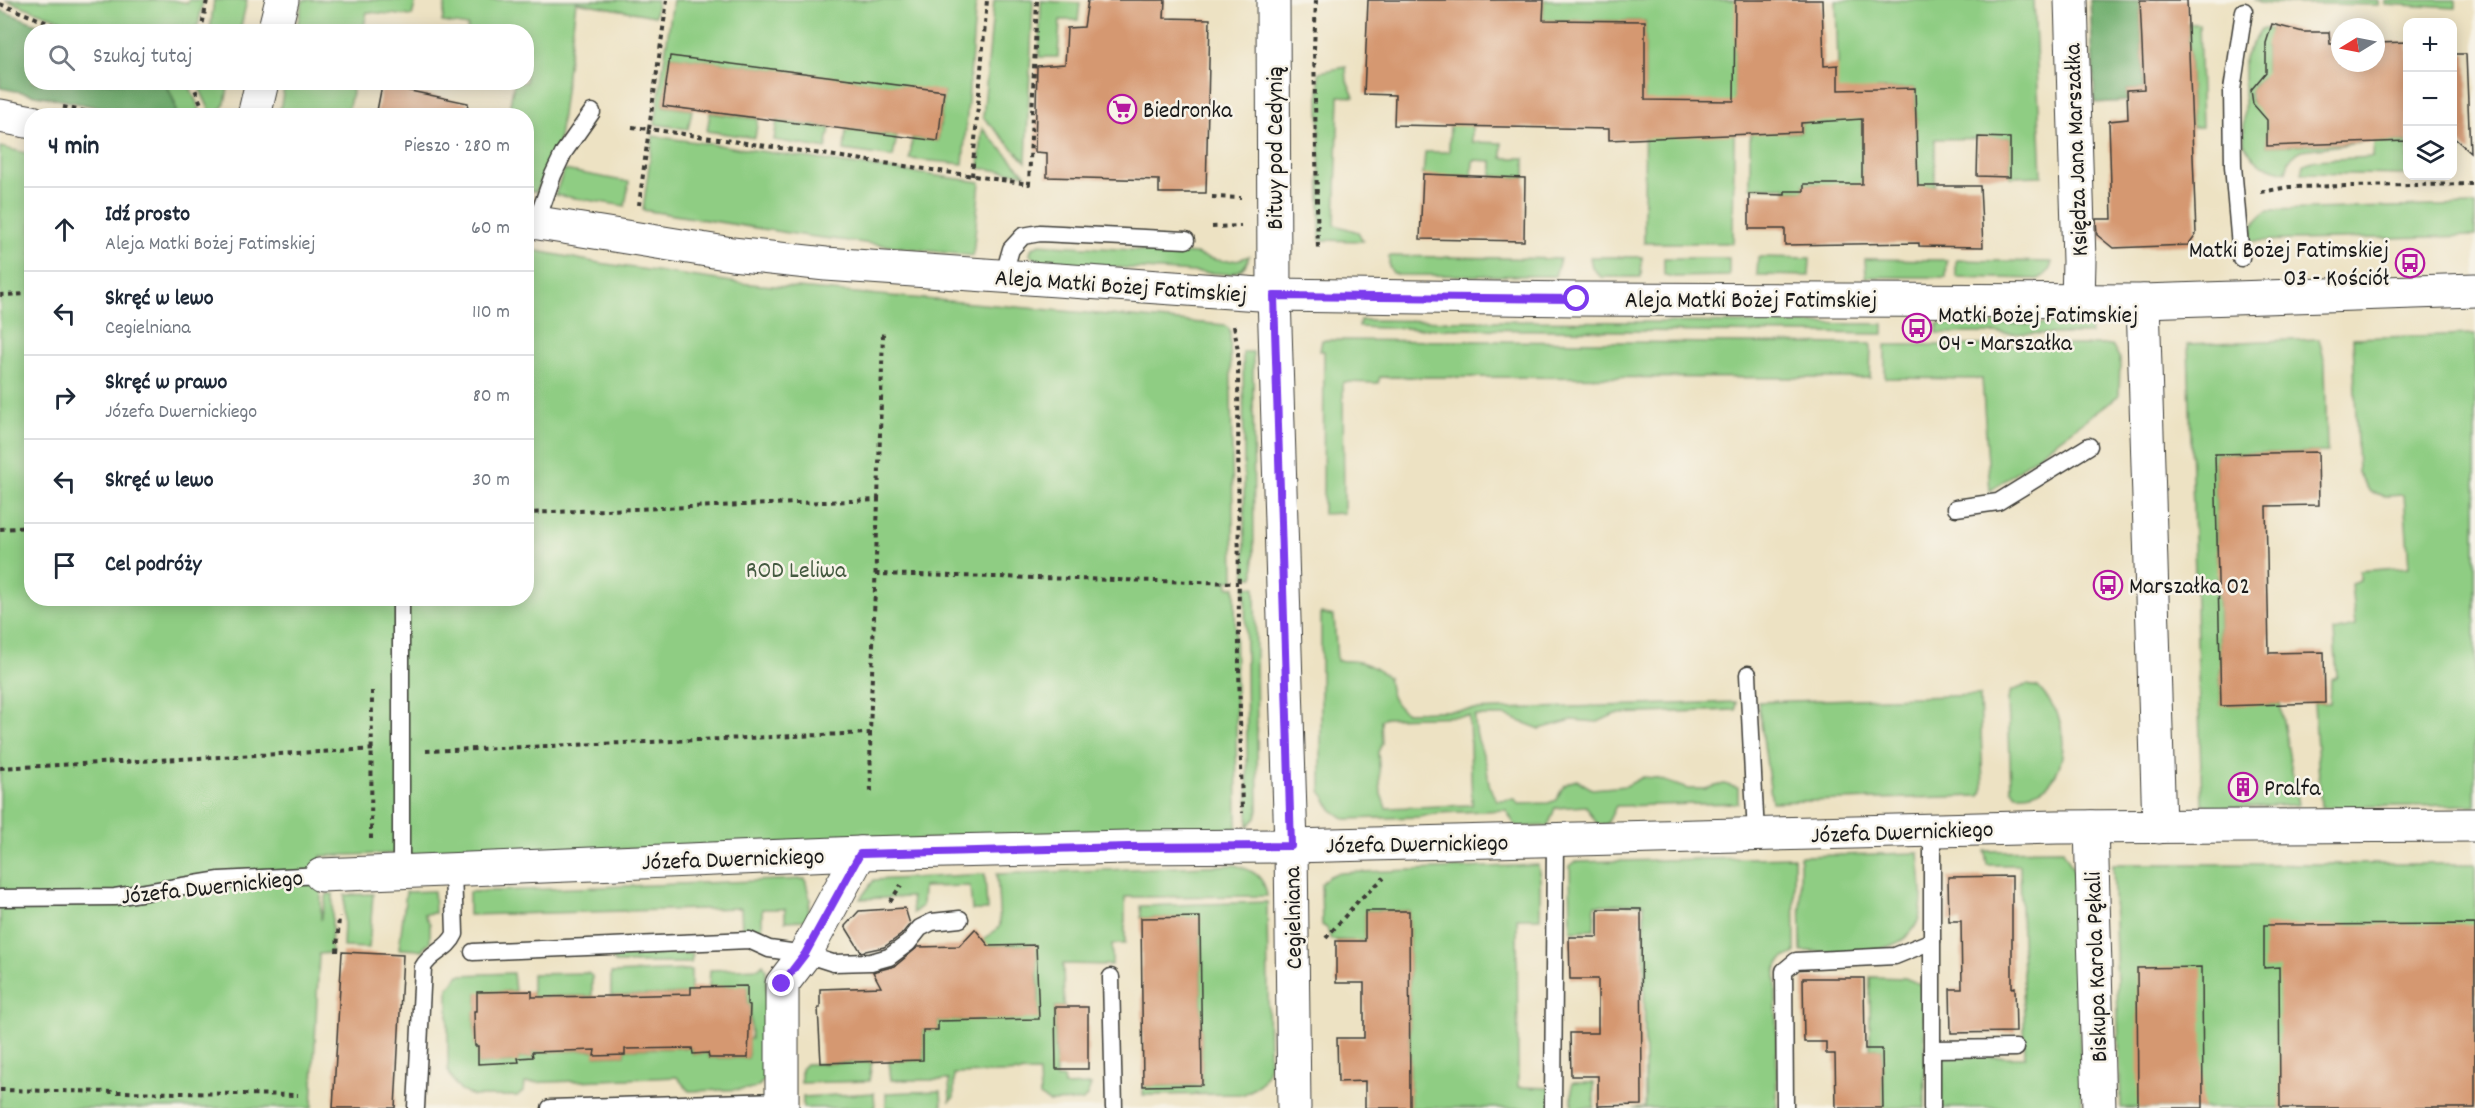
<!DOCTYPE html>
<html lang="pl">
<meta charset="utf-8">
<style>
body{margin:0;font-family:Dekko,sans-serif;background:#f2f2f3;color:#1f2937}
.controls{position:absolute;right:18px;top:18px;display:grid;overflow:hidden;border-radius:12px;box-shadow:0 3px 15px #0003}
.controls button{width:54px;height:54px;display:grid;place-items:center;padding:0;border:0;border-bottom:2px solid #e0e1e3;background:#fff;color:#1f2937;font:30px sans-serif}
.compass{position:absolute;left:2331px;top:18px;width:54px;height:54px;border-radius:50%;background:#fff;box-shadow:0 3px 15px #0003;rotate:260deg}
.stop{position:absolute;width:18px;height:18px;margin:-14px;border:4px solid #7c3aed;border-radius:50%;background:#fff}
.stop.end{background:#7c3aed;border-color:#fff;box-shadow:0 2px 6px #0008}
.list{margin:0;padding:0;list-style:none}
h2{display:flex;justify-content:space-between;align-items:center;height:78px;margin:0;padding:0 24px;font-size:26px}
h2 small{font-size:20px;font-weight:400;color:#747a83}
.list li{display:grid;grid-template-columns:39px 1fr auto;gap:18px;align-items:center;box-sizing:border-box;height:84px;padding:0 24px;border-top:2px solid #e0e1e3}
.list b{display:block;font-size:22px;white-space:nowrap}
.list p{margin:0;font-size:20px;white-space:nowrap;color:#747a83}
.list em{font-size:20px;font-style:normal;color:#747a83}
.icon{flex:none;width:33px;height:33px;fill:none;stroke:currentColor;stroke-width:2;stroke-linecap:round;stroke-linejoin:round}
.map{position:relative;flex:none;width:2475px;height:1108px;overflow:hidden}
.search{position:absolute;background:#fff;box-shadow:0 3px 15px #0003;left:24px;top:24px;width:510px;height:66px;display:flex;align-items:center;gap:15px;box-sizing:border-box;padding:0 21px;border-radius:24px;color:#747a83;font-size:22px}
.panel{position:absolute;background:#fff;box-shadow:0 3px 15px #0003;left:24px;top:108px;width:510px;height:498px;border-radius:24px}
.map>svg:first-child{display:block}
.green{fill:#8fcd83;stroke:#567450;stroke-width:1.5;fill-rule:evenodd}
.forest{fill:#73b071;stroke:#486646;stroke-width:1.5}
.building{fill:#d59871}
.lines{fill:none;stroke-linecap:round;stroke-linejoin:round}
.service-casing{stroke:#3b3a35;stroke-width:19}
.minor-casing{stroke:#3b3a35;stroke-width:35}
.tertiary-casing{stroke:#3b3a35;stroke-width:35}
.path{stroke:#3b3a35;stroke-width:4;stroke-dasharray:4.5 4.5;stroke-linecap:butt}
.service{stroke:#fff;stroke-width:16}
.minor{stroke:#fff;stroke-width:33}
.tertiary{stroke:#fff;stroke-width:33}
.route{stroke:#7c3aed;stroke-width:8}
.labels{text-anchor:middle;stroke-width:5;stroke-linejoin:round;paint-order:stroke}
.poi-label{font-size:24px;fill:#1c1c1c;stroke:#f7f3e8;text-anchor:start}
.street-label{font-size:24px;fill:#1c1c1c;stroke:#f7f3e8}
.park-label{font-size:24px;fill:#445a40;stroke:#f7f3e8}
</style>
<div class="map">
<svg width="2475" height="1108" viewBox="0 0 2475 1108">
<rect width="100%" height="100%" fill="#f7f3e8"/>
<filter id="ink" filterUnits="userSpaceOnUse"><feTurbulence type="fractalNoise" baseFrequency=".0167" numOctaves="2"/><feDisplacementMap in="SourceGraphic" scale="12" xChannelSelector="R" yChannelSelector="G"/><feConvolveMatrix kernelMatrix="1 2 1 2 8 2 1 2 1" color-interpolation-filters="sRGB"/></filter>
<filter id="wash" filterUnits="userSpaceOnUse"><feTurbulence type="fractalNoise" baseFrequency=".008" numOctaves="4" result="noise"/><feDisplacementMap in="SourceGraphic" scale="24" xChannelSelector="R" yChannelSelector="G"/><feGaussianBlur stdDeviation="1.35" result="paint"/><feColorMatrix in="noise" values="0 0 0 0 0 0 0 0 0 0 0 0 0 0 0 0 0 1.4 0 .05"/><feComposite in="paint" operator="in"/></filter>
<g filter="url(#wash)">
<rect width="100%" height="100%" fill="#ede2c3"/>
<!-- green -->
<g class="green">
<path d="M5,0H172L188,3L189,0H203L198,26L192,31H92Z"/>
<path d="M214,0H247L240,31H210Z"/>
<path d="M303,0H416L412,16L367,12L363,31H296Z"/>
<path d="M446,0H657L655,16L576,2L558,147L536,192L527,190L526,116L508,115L514,83L526,82V32L467,31L468,26L442,22Z"/>
<path d="M673,0H976L963,164L910,159L912,138L938,141L944,92L670,56L663,106L692,110L688,129L655,124Z"/>
<path d="M994,0H1033L1026,162L983,117Z"/>
<path d="M1544,0H1747L1735,50L1733,243H1644L1645,21L1543,20Z"/>
<path d="M1836,0H2034L2042,176L2010,177V138L1935,139V186L1918,187L1915,88L1877,89L1862,119V193L1818,184H1804V191H1785V187H1750V134L1787,128L1788,133L1801,132V123L1838,65Z"/>
<path d="M2254,0H2378V5L2260,3Z"/>
<path d="M2385,0H2455V8L2385,4Z"/>
<path d="M1041,1L1080,3L1078,20H1060L1058,57H1039Z"/>
<path d="M2188,24H2199L2202,127H2192Z"/>
<path d="M2261,29H2271L2266,46V70H2270C2245,92 2242,98 2271,119L2267,120V146L2361,143L2301,150L2289,160L2286,172L2262,165L2254,159L2244,143V57Z"/>
<path d="M1452,57L1472,77V142L1502,143V158H1525V178L1492,176V161L1473,160L1472,176H1423L1425,152H1449Z"/>
<path d="M1346,67L1347,81L1354,97L1339,96L1335,225L1358,232L1363,241L1320,240L1319,72Z"/>
<path d="M165,83H188L202,115H176L175,103Z"/>
<path d="M197,83H229L225,103L218,115H212Z"/>
<path d="M285,83H354L347,115H279Z"/>
<path d="M710,113L758,119L755,138L707,131Z"/>
<path d="M777,121L830,128L826,149L774,140Z"/>
<path d="M982,128L1025,174L979,168Z"/>
<path d="M846,130L897,136L893,157L844,150Z"/>
<path d="M653,136L980,182L973,256L807,236L643,210Z"/>
<path d="M2407,141V175L2302,173L2304,164L2315,160L2373,157L2374,142Z"/>
<path d="M0,147L31,154L32,598H526L527,249L599,263L739,283L1225,325L1230,330L1234,580H1227L1228,587H1235L1237,829L414,856L409,853L321,856V920L327,894H333L331,953L319,954L312,1108H0Z"/>
<path d="M564,170L629,182L625,206L555,195Z"/>
<path d="M2475,205V236L2251,241C2251,226 2255,219 2268,210Z"/>
<path d="M1039,244L1196,254C1215,261 1230,264 1249,256C1246,268 1241,271 1229,274L1040,263L1030,255L1031,249Z"/>
<path d="M1389,256L1560,259L1555,276L1398,275L1393,273L1389,266Z"/>
<path d="M1590,257H1642L1641,277H1601L1592,268Z"/>
<path d="M1758,257L1810,258L1809,276L1757,275Z"/>
<path d="M1664,258H1729V276L1674,277L1664,275Z"/>
<path d="M1865,259L1947,260L1946,277H1866Z"/>
<path d="M1956,260L2052,262C2050,272 2046,275 2038,279L1956,277Z"/>
<path d="M1360,320L1883,324V334L1380,328L1359,327Z"/>
<path d="M1938,324H2090L2091,334L1937,333Z"/>
<path d="M2475,334V805L2321,807L2314,703H2330L2331,679L2337,677L2334,631L2355,626L2351,584L2360,581V571L2409,567L2404,495L2386,496L2370,492L2358,472L2353,338Z"/>
<path d="M2319,339L2325,363L2327,452L2215,454L2221,705L2280,704L2298,805L2220,808L2202,804L2188,344Z"/>
<path d="M1322,340L1871,344L1870,378L1380,377L1378,383L1343,382L1344,513L1323,514L1324,351H1320Z"/>
<path d="M1885,345H2112L2120,359L2119,395L1990,491L1982,379L1885,378Z"/>
<path d="M1243,352H1253L1254,577H1245Z"/>
<path d="M1245,586L1255,587L1258,810L1256,818L1248,826Z"/>
<path d="M1321,613L1334,616L1337,661C1362,660 1368,663 1388,677C1390,692 1392,705 1406,712L1736,702V710L1615,714L1598,722L1572,720L1540,729L1506,716H1475C1475,739 1480,743 1486,763C1489,776 1487,789 1497,800L1515,799L1518,804L1548,803L1557,800C1561,788 1565,782 1577,780L1592,789L1626,786L1643,777L1656,778L1688,789H1704L1724,784L1738,788V803L1616,806L1607,824H1597L1586,806L1555,808L1548,826L1516,827L1506,810L1438,813L1419,817L1345,819L1332,810L1321,791ZM1469,716L1472,805L1386,808L1381,794L1378,752L1382,744L1381,720L1386,718Z"/>
<path d="M2027,685L2038,687C2044,694 2053,704 2057,713C2071,748 2061,798 2016,794L2011,789L2008,699L2011,691Z"/>
<path d="M1980,695L1983,791L1980,796L1772,802L1758,702Z"/>
<path d="M2063,850L2074,871L2082,1108H1938L1942,1057H2025L2020,865H1987L1985,851Z"/>
<path d="M1919,853C1920,873 1925,899 1919,918C1904,962 1837,951 1801,951L1800,856Z"/>
<path d="M1794,857L1795,953L1782,959L1776,969L1777,1108H1633L1645,1107L1644,904L1595,905L1594,930L1571,931L1570,866L1575,862Z"/>
<path d="M2113,864H2475V1108H2121Z"/>
<path d="M1235,865C1252,870 1265,876 1267,896L1125,897V944H1112V965L1063,964L1064,1007H1055L1056,1078H1063L1064,1086L1091,1085L1087,1096L1083,1101L1049,1102L1040,1096L1039,1072L954,1074V1097L950,1101L949,1080H891L889,1061L923,1060V1030H938V1021L1038,1018L1039,995L1035,945L985,946L984,940L1000,926L997,874Z"/>
<path d="M1538,865L1540,879V918H1517L1518,1087L1551,1088V1108H1410L1409,911H1365V941L1331,940L1327,928L1322,925L1321,884L1328,877L1337,873Z"/>
<path d="M985,874L987,910H972L970,886L923,887L922,906L913,913L911,897L860,899L874,880Z"/>
<path d="M805,879L810,899L807,920L785,921V909H762V930H742L741,908L469,915V892Z"/>
<path d="M434,891L435,913L424,914L430,924V942L422,950L399,949L406,892Z"/>
<path d="M373,894L369,948L343,947L345,895Z"/>
<path d="M1267,902L1269,1069C1263,1082 1257,1088 1244,1094L1143,1095V1086L1202,1085L1200,918H1141L1140,906Z"/>
<path d="M693,953L691,963H615L610,955Z"/>
<path d="M763,964L766,969L770,1070L760,1085L753,1089L689,1091L677,1077L525,1083L524,1090L517,1096H473L461,1091L456,1085L448,1071V988L459,975L513,973L515,991L477,993V1011L474,1012L475,1045L478,1046V1064L518,1062V1058L532,1057V1052L595,1050V1056L625,1055V1049L692,1048L693,1054L708,1053L709,1058H748V1039H751L750,1005L747,1004V987H709L710,970L759,968Z"/>
<path d="M691,970V994L611,996V973Z"/>
<path d="M588,973L592,976V996L532,997V974Z"/>
<path d="M1870,977L1905,978L1920,984L1924,993L1925,1108H1883L1882,1049H1870Z"/>
<path d="M872,1062L869,1081L801,1083V1069L806,1064Z"/>
<rect x="1572" y="1083" width="22" height="25"/>
<path d="M941,1091L942,1108H886V1093Z"/>
<path d="M874,1093L875,1108H803V1097Z"/>
</g>
<!-- forest -->
<g class="forest">
<path d="M2090,0L2140,1L2144,89L2127,90V101L2095,103Z"/>
<path d="M0,10L55,31L32,32V82L162,83C172,90 175,104 176,115H137L0,88Z"/>
</g>
<g id="blocks">
<!-- building -->
<g class="building">
<path d="M1088,0H1165L1164,18L1210,19L1206,193H1159V180L1047,177V153L1035,152L1037,66L1065,64L1067,28L1084,27Z"/>
<path d="M1368,0H1544L1543,20L1645,21V100L1734,101L1735,0H1822L1824,66L1838,65V90L1915,88L1918,186H1980L1983,247L1919,246V243L1785,245V229H1749V194L1785,195V191H1804V184H1862V119L1801,123V132L1609,140V129L1394,125L1395,95L1364,94Z"/>
<path d="M2140,0H2187L2196,234L2188,245L2113,248L2097,235L2096,219H2112L2109,121L2128,119L2127,90L2144,89Z"/>
<path d="M2272,24L2303,32H2329L2330,44H2340V63H2376V43L2408,42V141L2267,146V120L2253,104L2251,90L2266,72V43Z"/>
<path d="M2452,54H2466L2470,152L2452,136Z"/>
<path d="M670,56L944,91L938,141L663,106Z"/>
<path d="M382,85L468,103L466,116H376Z"/>
<path d="M1978,137L2010,138V177L1977,176Z"/>
<path d="M1423,174L1525,178L1524,241L1420,239Z"/>
<path d="M2318,452L2319,505L2266,506L2269,653L2324,652L2325,703L2221,706L2215,454Z"/>
<path d="M2012,876V988L2015,987L2016,1032L1951,1033L1950,989H1962L1961,921H1949L1948,877Z"/>
<path d="M905,908L910,924L901,935L884,947L861,952L845,926L859,911Z"/>
<path d="M1598,909H1641L1642,1105L1598,1106V1076H1571L1570,1033H1598V979H1570L1569,937H1598Z"/>
<path d="M1365,911H1409L1410,1108H1365V1081L1338,1082L1337,1038H1364V983H1336V941H1365Z"/>
<path d="M1200,917L1202,1085L1143,1086L1141,918Z"/>
<path d="M2475,924V1108H2280L2279,967L2264,968V925Z"/>
<path d="M975,929L989,946L1036,945L1039,1019L938,1021V1030H923V1060L821,1063L818,1008H820V989L881,987L873,972L895,966L918,947L959,946Z"/>
<path d="M342,952L403,955L395,1108H333Z"/>
<path d="M2202,967L2203,1108H2138L2137,968Z"/>
<path d="M1803,978H1864L1865,1049H1882L1883,1108H1836L1835,1054H1826V1042H1804Z"/>
<path d="M747,986V1004L750,1005L748,1058H709L708,1053L693,1054L692,1048L625,1049V1055L594,1056L595,1050L532,1052L533,1057L518,1058L519,1062L478,1064V1046H475L474,1011H477V992L532,991V997L611,996L691,994V987Z"/>
<path d="M1055,1007H1088V1069H1056Z"/>
</g>
</g>
</g>
<g filter="url(#ink)">
<use href="#blocks" fill-opacity="0" stroke="#3b3a35" stroke-width="1.5"/>
<g class="lines">
<!-- service casing -->
<g class="service-casing">
<g id="service">
<path d="M536,223L553,175L564,152L592,112"/>
<path d="M2241,258L2233,166L2232,90L2244,11"/>
<path d="M1003,277L1011,249L1023,236L1040,233L1186,240"/>
<path d="M1956,508L1998,502L2089,446"/>
<path d="M1748,674L1756,835"/>
<path d="M401,872V598"/>
<path d="M0,898L115,897L220,880L321,875"/>
<path d="M473,952L749,940L769,949L805,954L833,963L871,962L889,957L908,943L920,928L932,922L960,919"/>
<path d="M1111,977L1114,1108"/>
<path d="M1932,1049L2016,1048"/>
<path d="M416,1108L423,967C431,952 448,950 455,934L453,869"/>
<path d="M550,1108L782,1101"/>
<path d="M1553,1108L1555,840"/>
<path d="M1785,1108L1784,971L1796,961L1895,956L1932,941"/>
<path d="M1932,1108V831"/>
</g>
</g>
<!-- minor casing -->
<g class="minor-casing">
<g id="minor">
<path d="M1273,0L1274,295L1291,846L1294,1108"/>
<path d="M2071,0L2079,261L2078,301"/>
<path d="M274,32L282,0"/>
<path d="M254,116L262,82"/>
<path d="M2143,301L2159,827"/>
<path d="M2091,827L2099,1108"/>
<path d="M321,875L860,853L1128,847L1291,846L2057,827L2475,825"/>
<path d="M782,1108V984L805,954L860,853"/>
</g>
</g>
<!-- tertiary casing -->
<g class="tertiary-casing">
<g id="tertiary">
<path d="M0,116L32,122"/>
<path d="M526,221L732,254L826,264L1274,295L1577,299L2143,301L2475,290"/>
</g>
</g>
<!-- path -->
<g class="path">
<path d="M667,0L649,129L1029,184L1037,0"/>
<path d="M1316,0L1314,49L1318,252"/>
<path d="M0,4L71,32"/>
<path d="M201,32L207,0"/>
<path d="M192,82L206,116"/>
<path d="M63,107L109,116"/>
<path d="M632,127L649,129L639,205"/>
<path d="M972,176L987,0"/>
<path d="M2261,192L2289,187L2475,184"/>
<path d="M1212,197L1241,198"/>
<path d="M1212,227L1241,226"/>
<path d="M0,295L32,294"/>
<path d="M1234,326L1238,351L1239,666L1242,813"/>
<path d="M878,500L883,333"/>
<path d="M0,529L32,527"/>
<path d="M875,574L1238,583"/>
<path d="M870,733L871,795"/>
<path d="M426,751L870,733L878,500L526,513"/>
<path d="M0,768L377,749"/>
<path d="M371,839L372,691"/>
<path d="M890,902L901,885"/>
<path d="M1326,938L1359,900L1384,878"/>
<path d="M337,952L339,916"/>
<path d="M0,1090L298,1095"/>
</g>
<!-- service -->
<use href="#service" class="service"/>
<!-- minor -->
<use href="#minor" class="minor"/>
<!-- tertiary -->
<use href="#tertiary" class="tertiary"/>
</g>
</g>
<g class="lines" filter="url(#ink)">
<!-- route -->
<path class="route" d="M782,984L805,954L860,854L1128,847L1291,846L1274,296L1577,299"/>
</g>
<!-- icons -->
<defs>
<g id="supermarket-ring" transform="scale(1.5)"><circle r="9.5" fill="#f7f3e8" stroke="#b5179e" stroke-width="1.5"/><path d="M-6-5.5h2.5l.6 2H6L4.5 2H-2.5L-4.4-4H-6ZM-1.5 3.2a1.3 1.3 0 1 0 .1 0ZM3 3.2a1.3 1.3 0 1 0 .1 0Z" fill="#b5179e"/></g>
<g id="bus-ring" transform="scale(1.5)"><circle r="9.5" fill="#f7f3e8" stroke="#b5179e" stroke-width="1.5"/><path d="M-5-6H5V4H4V6H2V4H-2V6H-4V4H-5ZM-3.5-4V0h7V-4ZM-3.5 1.2v1.5H-2V1.2ZM2 1.2v1.5H3.5V1.2Z" fill="#b5179e"/></g>
<g id="building-ring" transform="scale(1.5)"><circle r="9.5" fill="#f7f3e8" stroke="#b5179e" stroke-width="1.5"/><path d="M-4-6H4V6H1V3H-1V6H-4ZM-2.5-4.3h1.7v1.8h-1.7ZM.8-4.3h1.7v1.8H.8ZM-2.5-1h1.7V.8h-1.7ZM.8-1h1.7V.8H.8Z" fill="#b5179e"/></g>
</defs>
<g fill-rule="evenodd">
<use href="#supermarket-ring" x="1122" y="109"/>
<use href="#bus-ring" x="2410" y="263"/>
<use href="#bus-ring" x="1917" y="328"/>
<use href="#bus-ring" x="2108" y="585"/>
<use href="#building-ring" x="2243" y="787"/>
</g>
<g class="labels">
<!-- poi labels -->
<g class="poi-label">
<text x="1143" y="117">Biedronka</text>
<text x="2389" y="257" text-anchor="end">Matki Bożej Fatimskiej<tspan x="2389" dy="28">03 - Kościół</tspan></text>
<text x="1938" y="322">Matki Bożej Fatimskiej<tspan x="1938" dy="28">04 - Marszałka</tspan></text>
<text x="2129" y="593">Marszałka 02</text>
<text x="2264" y="795">Pralfa</text>
</g>
<!-- street labels -->
<g class="street-label">
<text transform="translate(1274 148) rotate(-90)" y="8">Bitwy pod Cedynią</text>
<text transform="translate(2075 150) rotate(-92)" y="8">Księdza Jana Marszałka</text>
<text transform="translate(1121 285) rotate(4)" y="8">Aleja Matki Bożej Fatimskiej</text>
<text x="1751" y="307">Aleja Matki Bożej Fatimskiej</text>
<text transform="translate(1902 831) rotate(-2)" y="8">Józefa Dwernickiego</text>
<text transform="translate(1417 843) rotate(-1)" y="8">Józefa Dwernickiego</text>
<text transform="translate(733 858) rotate(-2)" y="8">Józefa Dwernickiego</text>
<text transform="translate(212 886) rotate(-6)" y="8">Józefa Dwernickiego</text>
<text transform="translate(1292 918) rotate(-91)" y="8">Cegielniana</text>
<text transform="translate(2095 967) rotate(-92)" y="8">Biskupa Karola Pękali</text>
</g>
<!-- park labels -->
<g class="park-label">
<text x="796" y="577">ROD Leliwa</text>
</g>
</g>
</svg>
<div class="controls">
<button>+</button>
<button>−</button>
<button><svg class="icon" aria-label="layers" viewBox="0 0 24 24"><path d="M12 4l9 5-9 5-9-5zM3 14l9 5 9-5"/></svg></button>
</div>
<svg class="compass" viewBox="-18 -18 36 36"><path d="M0-13l5 13h-10z" fill="#e53935"/><path d="M0 13l5-13h-10z" fill="#747a83"/></svg>
<div class="stop" style="left:1577px;top:299px"></div>
<div class="stop end" style="left:782px;top:984px"></div>
<div class="search"><svg class="icon" aria-label="search" viewBox="0 0 24 24"><circle cx="10" cy="10" r="6"/><path d="M15 15l6 6"/></svg>Szukaj tutaj</div>
<section class="panel">
<h2>4 min<small>Pieszo · 280 m</small></h2>
<ul class="list">
<li><svg class="icon" aria-label="ahead" viewBox="0 0 24 24"><path d="M12 20V5M6 11l6-6 6 6"/></svg><div><b>Idź prosto</b><p>Aleja Matki Bożej Fatimskiej</p></div><em>60 m</em></li>
<li><svg class="icon" aria-label="left" viewBox="0 0 24 24"><path d="M17 20v-9H6M10 6l-5 5 5 5"/></svg><div><b>Skręć w lewo</b><p>Cegielniana</p></div><em>110 m</em></li>
<li><svg class="icon" aria-label="right" viewBox="0 0 24 24"><path d="M7 20v-9h11M14 6l5 5-5 5"/></svg><div><b>Skręć w prawo</b><p>Józefa Dwernickiego</p></div><em>80 m</em></li>
<li><svg class="icon" aria-label="left" viewBox="0 0 24 24"><path d="M17 20v-9H6M10 6l-5 5 5 5"/></svg><div><b>Skręć w lewo</b></div><em>30 m</em></li>
<li><svg class="icon" aria-label="arrive" viewBox="0 0 24 24"><path d="M6 21V4h12l-3 4 3 4H6"/></svg><div><b>Cel podróży</b></div></li>
</ul>
</section>
</div>
